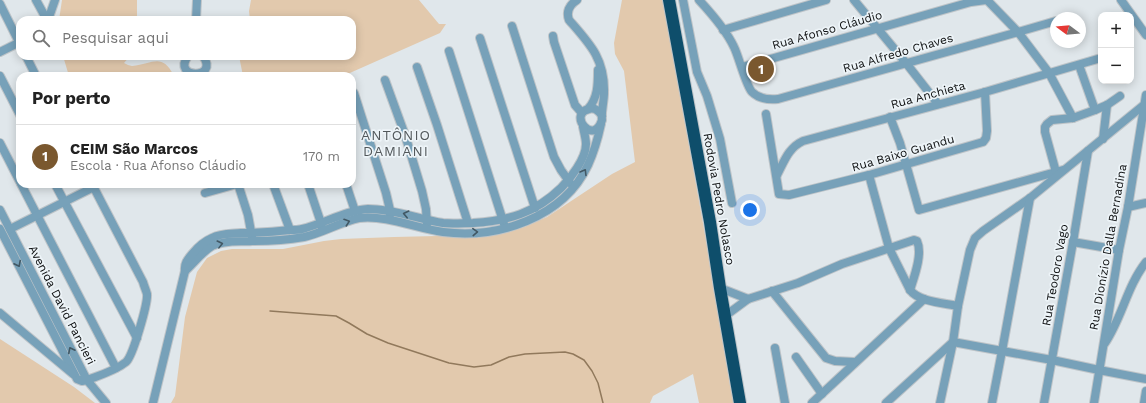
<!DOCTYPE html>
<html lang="pt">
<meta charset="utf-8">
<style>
body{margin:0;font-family:"Work Sans",sans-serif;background:#f6f6f6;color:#222}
.controls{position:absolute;right:12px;top:12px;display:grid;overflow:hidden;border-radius:8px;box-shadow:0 2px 10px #0003}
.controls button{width:36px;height:36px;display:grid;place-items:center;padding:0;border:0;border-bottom:1px solid #e0e0e0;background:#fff;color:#222;font:20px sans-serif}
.compass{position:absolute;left:1050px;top:12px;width:36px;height:36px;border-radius:50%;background:#fff;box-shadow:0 2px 10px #0003;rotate:286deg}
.you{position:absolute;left:750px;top:210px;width:14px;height:14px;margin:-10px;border:3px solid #fff;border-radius:50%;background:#1a73e8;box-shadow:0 0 0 6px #1a73e833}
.badge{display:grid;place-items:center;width:26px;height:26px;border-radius:50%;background:#7a582f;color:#fff;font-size:13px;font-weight:700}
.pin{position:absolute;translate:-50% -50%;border:2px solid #fff;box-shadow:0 1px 4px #0006}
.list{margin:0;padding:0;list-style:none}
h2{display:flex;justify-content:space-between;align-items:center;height:52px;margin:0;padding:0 16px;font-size:17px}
h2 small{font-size:13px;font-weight:400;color:#767676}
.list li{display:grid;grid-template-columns:26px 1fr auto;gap:12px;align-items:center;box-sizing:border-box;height:64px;padding:0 16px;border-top:1px solid #e0e0e0}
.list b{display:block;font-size:15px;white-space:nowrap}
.list p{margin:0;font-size:13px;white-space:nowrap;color:#767676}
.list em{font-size:13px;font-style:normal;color:#767676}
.icon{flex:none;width:22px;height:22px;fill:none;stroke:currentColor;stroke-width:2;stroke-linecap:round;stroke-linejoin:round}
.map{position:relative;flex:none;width:1146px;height:403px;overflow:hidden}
.search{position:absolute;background:#fff;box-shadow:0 2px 10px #0003;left:16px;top:16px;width:340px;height:44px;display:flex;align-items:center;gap:10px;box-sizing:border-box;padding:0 14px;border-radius:12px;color:#767676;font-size:15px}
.panel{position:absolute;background:#fff;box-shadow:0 2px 10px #0003;left:16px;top:72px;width:340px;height:116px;border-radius:12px}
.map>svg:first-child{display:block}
.green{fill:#e2c9ad}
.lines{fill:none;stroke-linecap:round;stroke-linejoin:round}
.stream{stroke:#91795c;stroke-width:1.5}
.minor-casing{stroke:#bec4c8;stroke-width:10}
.highway-casing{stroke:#bec4c8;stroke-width:14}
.minor{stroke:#77a1b9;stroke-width:8}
.highway{stroke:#0e4e6b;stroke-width:12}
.oneway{stroke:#425864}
.labels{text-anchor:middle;stroke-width:3.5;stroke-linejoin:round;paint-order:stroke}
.street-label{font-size:12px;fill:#0d0f10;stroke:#edf4f8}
.quarter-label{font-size:14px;letter-spacing:1px;fill:#52585b;stroke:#edf4f8}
</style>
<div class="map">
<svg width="1146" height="403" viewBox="0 0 1146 403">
<rect width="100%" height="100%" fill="#e0e7eb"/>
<!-- green -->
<g class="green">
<path d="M62,0H137V20H59Z"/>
<path d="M251,0H419L439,24H446L440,33L343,76H243L239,56H352V20H250L249,11Z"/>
<path d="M622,0H663L707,246L714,293L715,294L730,385L734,403H699L693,374L653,396L650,403H171L175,396L185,317L197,272L207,258L221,251L232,249H283L324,241L341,239L394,237L480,235L502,233L524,227L547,217L612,174L635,162L624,71L615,54L614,43Z"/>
<path d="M63,56H130L124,63L128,65L132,66C153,64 162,52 174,76H69Z"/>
<path d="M0,339L74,387L95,403H0Z"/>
</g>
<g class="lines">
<!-- stream -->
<path class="stream" d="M270,311L336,316L349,323L367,334L388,343L449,363L474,367L491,365L509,357L525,354L565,352L573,354L584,360L592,371L598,383L603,403"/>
<!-- minor casing -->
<g class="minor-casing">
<g id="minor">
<path d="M36,0L47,20"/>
<path d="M577,0C569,5 566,12 569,20C590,44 605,59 604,93C604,102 601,111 602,120C594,147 567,114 589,109C595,107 599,111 602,116"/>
<path d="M683,0L697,72L707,96L720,139L732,203"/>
<path d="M699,0C712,14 726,30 734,47C739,57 746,86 752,92C759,99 768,100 778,99L1018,32L1056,21"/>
<path d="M854,0L906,63L938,104"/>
<path d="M1121,0L1146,35"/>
<path d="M0,4L20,44"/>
<path d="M48,20L55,0"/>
<path d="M196,20L197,0"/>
<path d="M512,26L554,157L561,170L571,184"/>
<path d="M723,30L826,0"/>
<path d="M553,36L554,42L575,105L582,113"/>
<path d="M480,38L535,208"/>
<path d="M449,51L504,224"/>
<path d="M0,52L20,42"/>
<path d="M26,56L36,76"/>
<path d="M188,56C171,79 220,80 203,56"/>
<path d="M1079,65L1095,110"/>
<path d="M417,67L437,125L468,223"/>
<path d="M742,67L971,2L986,0L988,1L1018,32L1049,73L1073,118"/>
<path d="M0,76L20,115"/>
<path d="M385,80L405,135L422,191L426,209L427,224"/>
<path d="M354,93L386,193L390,210V215"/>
<path d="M588,109C598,98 598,84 598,70"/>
<path d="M766,114L779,194L789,195L869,175L983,142L986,138L987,131L985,92"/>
<path d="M890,117L900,143L919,210L1063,170"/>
<path d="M1103,139L1107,105"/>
<path d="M0,143L20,182"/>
<path d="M1056,172L1045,132V127L1047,124L1052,120L1073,118L1095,110L1107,105L1120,96"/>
<path d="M777,175C784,162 788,148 803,141L985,92L1101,58"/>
<path d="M869,175L889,248L910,290C919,302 944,303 958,306"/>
<path d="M21,184L116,368"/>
<path d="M55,184L137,338"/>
<path d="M92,184L143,282C144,286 146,290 147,294C148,303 133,356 126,362C115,371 100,375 87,380L106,403"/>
<path d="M238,184L248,215L252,237"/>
<path d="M273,184L290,230"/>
<path d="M308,184L321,223L322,228"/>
<path d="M346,184L355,211"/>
<path d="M205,193L237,184"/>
<path d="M1128,207L1146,203"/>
<path d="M0,210L87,380L82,381L77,379L0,229"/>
<path d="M10,229L94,187"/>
<path d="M1073,242L1119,250"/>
<path d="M185,271C194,263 202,252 212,246C224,240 239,242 252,241C269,241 287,240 304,237C323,233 340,222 359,218C388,215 415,228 443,232C498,239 563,218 588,165C594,152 598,138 601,124"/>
<path d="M720,288L748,299L798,283L842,264L914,240L917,241C923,254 914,277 910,290"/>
<path d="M772,291L826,358L835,361L855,362"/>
<path d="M0,313L73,374"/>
<path d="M725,316L748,299"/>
<path d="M1105,343C1122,318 1127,286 1146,262"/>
<path d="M775,348L785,403"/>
<path d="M796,357L822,394"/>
<path d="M153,403L185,271C184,263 188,259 193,253C198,247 205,241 212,238C221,233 232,234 241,233C258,233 274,232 290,230C294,230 298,230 302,229C323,224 347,210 368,209C394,209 418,219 443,223C453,224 463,223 473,223C508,221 535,213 561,188C570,179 586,159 586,144C586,139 584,132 583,127"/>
<path d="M812,403L924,299"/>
<path d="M886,403L953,342L1052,360L1099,370L1146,379"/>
<path d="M940,403L953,342L958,306L970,250L975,238L983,231L1030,198L1145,104"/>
<path d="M992,403L1002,351L1030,198"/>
<path d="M1044,403L1073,242L1088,151"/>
<path d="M1094,403L1119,250L1128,207L1146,95"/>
<path d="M1144,403L1146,391"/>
</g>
</g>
<!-- highway casing -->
<g class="highway-casing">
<path id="highway" d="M669,0L710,222L720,288L740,403"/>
</g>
<!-- minor -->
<use href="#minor" class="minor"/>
<!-- highway -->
<use href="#highway" class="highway"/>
</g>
<!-- one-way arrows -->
<defs><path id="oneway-chevron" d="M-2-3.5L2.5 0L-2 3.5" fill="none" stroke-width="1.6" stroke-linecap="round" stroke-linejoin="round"/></defs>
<g class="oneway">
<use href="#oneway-chevron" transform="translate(584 172) rotate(-59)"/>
<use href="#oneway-chevron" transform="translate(406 214) rotate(-167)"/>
<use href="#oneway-chevron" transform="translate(347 222) rotate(-19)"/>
<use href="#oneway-chevron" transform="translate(475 232) rotate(-3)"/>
<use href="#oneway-chevron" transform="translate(220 244) rotate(-14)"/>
<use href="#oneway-chevron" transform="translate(18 264) rotate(63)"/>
<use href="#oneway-chevron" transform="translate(71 350) rotate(-117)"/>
</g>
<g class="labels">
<!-- street labels -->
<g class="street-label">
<text transform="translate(827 30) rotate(-16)" y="4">Rua Afonso Cláudio</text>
<text transform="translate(898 53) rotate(-16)" y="4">Rua Alfredo Chaves</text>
<text transform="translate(928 95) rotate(-15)" y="4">Rua Anchieta</text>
<text transform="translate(903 153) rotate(-16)" y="4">Rua Baixo Guandu</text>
<text transform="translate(719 199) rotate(80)" y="4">Rodovia Pedro Nolasco</text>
<text transform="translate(1108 247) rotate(-80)" y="4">Rua Dionízio Dalla Bernadina</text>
<text transform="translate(1055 275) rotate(-80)" y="4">Rua Teodoro Vago</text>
<text transform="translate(62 305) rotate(63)" y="4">Avenida David Pancieri</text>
</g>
<!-- quarter labels -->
<g class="quarter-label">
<text x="396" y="140">ANTÔNIO<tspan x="396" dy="16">DAMIANI</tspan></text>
</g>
</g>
</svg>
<div class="controls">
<button>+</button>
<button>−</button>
</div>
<svg class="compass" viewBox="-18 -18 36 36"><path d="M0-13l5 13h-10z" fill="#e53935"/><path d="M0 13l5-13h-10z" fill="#767676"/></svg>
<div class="you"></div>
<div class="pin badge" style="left:761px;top:69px">1</div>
<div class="search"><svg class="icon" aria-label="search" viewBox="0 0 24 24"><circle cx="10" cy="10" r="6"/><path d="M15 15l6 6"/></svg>Pesquisar aqui</div>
<section class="panel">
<h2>Por perto<small></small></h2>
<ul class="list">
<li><span class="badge">1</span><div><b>CEIM São Marcos</b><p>Escola · Rua Afonso Cláudio</p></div><em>170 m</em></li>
</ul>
</section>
</div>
